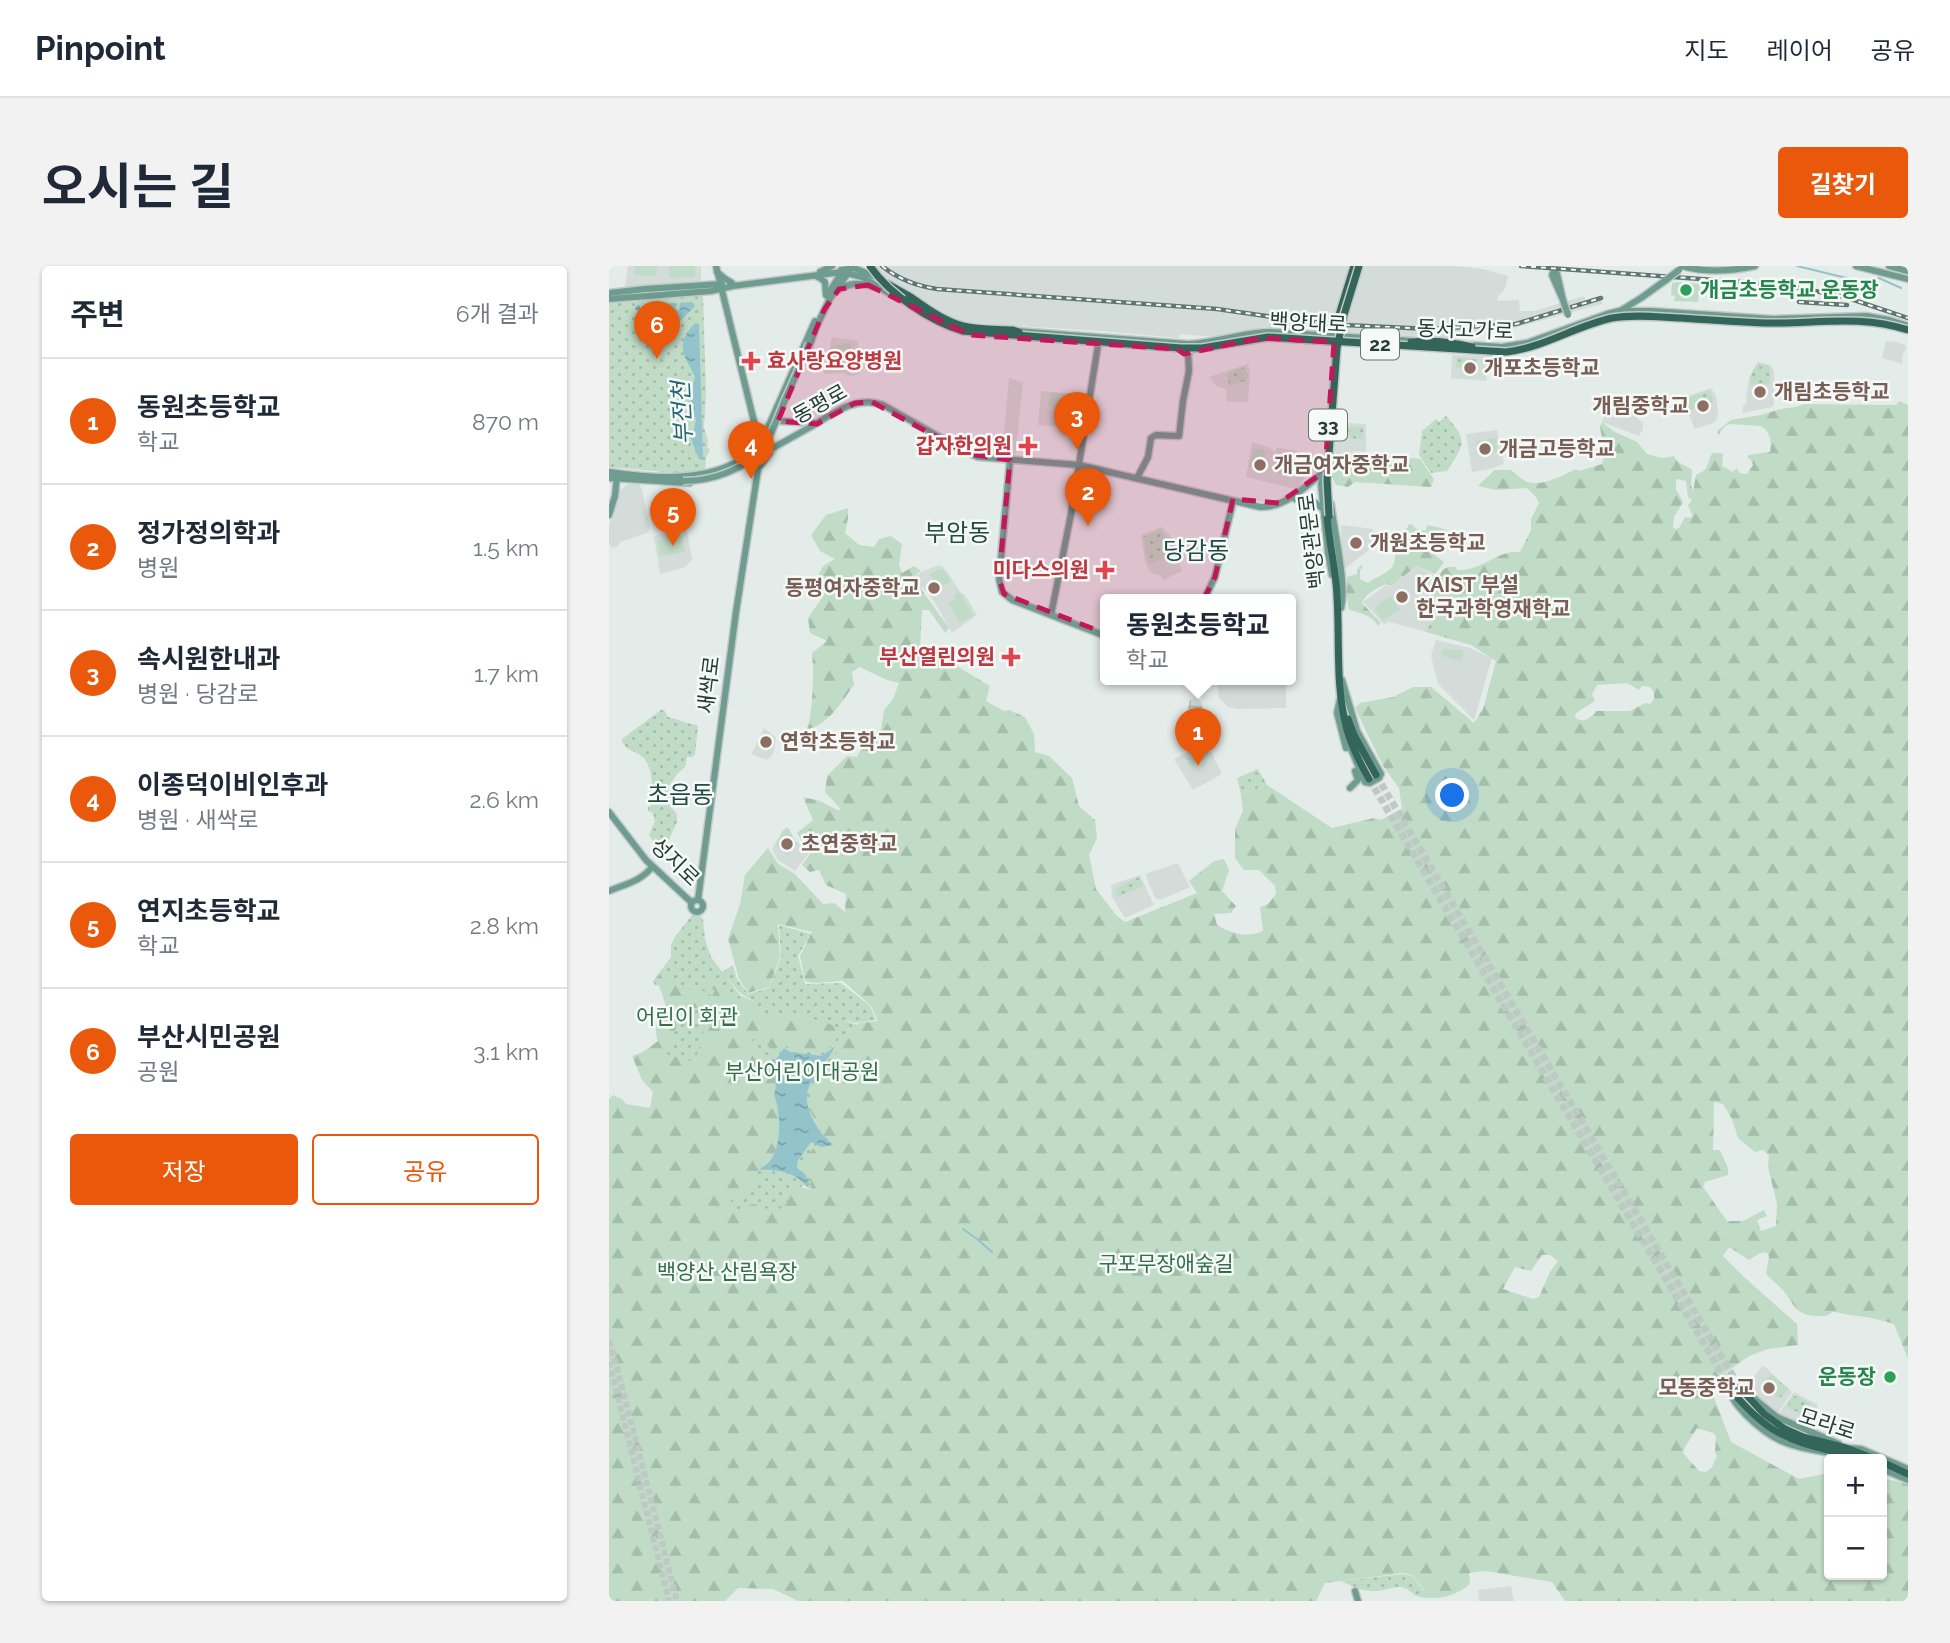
<!DOCTYPE html>
<html lang="ko">
<meta charset="utf-8">
<style>
body{margin:0;font-family:Raleway,"Noto Sans KR",sans-serif;background:#f2f2f3;color:#1f2937}
.controls{position:absolute;right:21px;bottom:21px;display:grid;overflow:hidden;border-radius:7px;box-shadow:0 2px 5px #0004}
.controls button{width:63px;height:63px;display:grid;place-items:center;padding:0;border:0;border-bottom:2px solid #e0e1e3;background:#fff;color:#1f2937;font:35px sans-serif}
.you{position:absolute;left:844px;top:530px;width:24px;height:24px;margin:-18px;border:5px solid #fff;border-radius:50%;background:#1a73e8;box-shadow:0 0 0 10px #1a73e833}
.badge{display:grid;place-items:center;width:46px;height:46px;border-radius:50%;background:#ea580c;color:#fff;font-size:23px;font-weight:700}
.pin{position:absolute;translate:-50% -58px;filter:drop-shadow(0 2px 4px #0008)}
.pin::after{content:'';position:absolute;top:37px;width:24px;height:21px;background:inherit;clip-path:polygon(0 0,100% 0,50% 100%)}
.popup{position:absolute;left:491px;top:328px;width:196px;height:91px;box-sizing:border-box;display:grid;place-content:center;border-radius:7px;background:#fff;filter:drop-shadow(0 2px 5px #0005);font-size:23px;white-space:nowrap;color:#747a83}
.popup b{font-size:26px;color:#1f2937}
.popup::after{content:'';position:absolute;left:50%;top:100%;margin-left:-14px;border:14px solid transparent;border-top-color:#fff}
.list{margin:0;padding:0;list-style:none}
h2{display:flex;justify-content:space-between;align-items:center;height:91px;margin:0;padding:0 28px;font-size:30px}
h2 small{font-size:23px;font-weight:400;color:#747a83}
.list li{display:grid;grid-template-columns:46px 1fr auto;gap:21px;align-items:center;box-sizing:border-box;height:126px;padding:0 28px;border-top:2px solid #e0e1e3}
.list b{display:block;font-size:26px;white-space:nowrap}
.list p{margin:0;font-size:23px;white-space:nowrap;color:#747a83}
.list em{font-size:23px;font-style:normal;color:#747a83}
.actions{display:flex;gap:14px;padding:21px 28px}
.actions a{flex:1;padding:16px 0;border:2px solid #ea580c;border-radius:7px;text-align:center;font-size:24px;color:#ea580c}
.actions .main{background:#ea580c;color:#fff}
.map{position:relative;flex:none;width:1299px;height:1335px;overflow:hidden;border-radius:7px}
header{display:flex;align-items:center;gap:42px;box-sizing:border-box;height:98px;padding:0 35px;background:#fff;border-bottom:2px solid #e0e1e3}
header strong{font-size:33px}
nav{display:flex;gap:38px;margin-inline-start:auto;font-size:24px}
.intro{display:flex;align-items:center;justify-content:space-between;box-sizing:border-box;height:168px;padding:0 42px}
h1{margin:0;font-size:49px}
.button{padding:18px 32px;border-radius:7px;background:#ea580c;color:#fff;font-size:24px;font-weight:700}
main{display:flex;gap:42px;padding:0 42px}
aside{flex:1;background:#fff;border-radius:7px;box-shadow:0 2px 5px #0004}
.map>svg:first-child{display:block}
.built{fill:#d3dcd8}
.industrial{fill:url(#industrial-grid)}
.green{fill:url(#green-dots)}
.forest{fill:url(#forest-firs);fill-rule:evenodd}
.pitch{fill:#c0dbc6}
.water{fill:url(#water-ripples)}
.lines{fill:none;stroke-linecap:round;stroke-linejoin:round}
.stream{stroke:#93c4cb;stroke-width:2}
.major-tunnel{stroke:#bec9c5;stroke-width:6;stroke-dasharray:6 3;stroke-linecap:butt}
.highway-tunnel{stroke:#bec9c5;stroke-width:7;stroke-dasharray:7 3.5;stroke-linecap:butt}
.major-casing{stroke:#c2c8c6;stroke-width:9}
.highway-casing{stroke:#c2c8c6;stroke-width:10}
.major{stroke:#6e9d90;stroke-width:6}
.highway{stroke:#34655a;stroke-width:7}
.rail-casing{stroke:#607771;stroke-width:4.5}
.rail{stroke:#f5f9f7;stroke-width:2;stroke-dasharray:5;stroke-linecap:butt}
.major-bridge-casing{stroke:#c2c8c6;stroke-width:9;stroke-linecap:butt}
.highway-bridge-casing{stroke:#c2c8c6;stroke-width:10;stroke-linecap:butt}
.major-bridge{stroke:#6e9d90;stroke-width:6}
.highway-bridge{stroke:#34655a;stroke-width:7}
.marked{fill:#c2185b;fill-opacity:0.2;stroke:#c2185b;stroke-width:5;stroke-dasharray:14 9;stroke-linejoin:round}
.leisure-dot{fill:#2e9e5b;stroke:#f5f9f7;stroke-width:2.5}
.health-dot{fill:#e0444e;stroke:#f5f9f7;stroke-width:2.5}
.education-dot{fill:#8d6e63;stroke:#f5f9f7;stroke-width:2.5}
.labels{text-anchor:middle;stroke-width:5;stroke-linejoin:round;paint-order:stroke}
.shield{fill:#f5f9f7;stroke:#64756f;stroke-width:2}
.shield-label{font-size:19px;font-weight:bold;fill:#263c35}
.leisure-label{font-size:21px;font-weight:bold;fill:#27864d;stroke:#f5f9f7;text-anchor:start}
.street-label{font-size:21px;fill:#263c35;stroke:#f5f9f7}
.health-label{font-size:21px;font-weight:bold;fill:#be3a42;stroke:#f5f9f7;text-anchor:end}
.education-label{font-size:21px;font-weight:bold;fill:#785e54;stroke:#f5f9f7;text-anchor:start}
.park-label{font-size:21px;fill:#346f49;stroke:#f5f9f7}
.water-label{font-size:23px;font-style:italic;fill:#266772;stroke:#f5f9f7}
.quarter-label{font-size:24px;fill:#234c41;stroke:#f5f9f7}
</style>
<header>
<strong>Pinpoint</strong>
<nav><a>지도</a><a>레이어</a><a>공유</a></nav>
</header>
<div class="intro"><h1>오시는 길</h1><a class="button">길찾기</a></div>
<main>
<aside>
<h2>주변<small>6개 결과</small></h2>
<ul class="list">
<li><span class="badge">1</span><div><b>동원초등학교</b><p>학교</p></div><em>870 m</em></li>
<li><span class="badge">2</span><div><b>정가정의학과</b><p>병원</p></div><em>1.5 km</em></li>
<li><span class="badge">3</span><div><b>속시원한내과</b><p>병원 · 당감로</p></div><em>1.7 km</em></li>
<li><span class="badge">4</span><div><b>이종덕이비인후과</b><p>병원 · 새싹로</p></div><em>2.6 km</em></li>
<li><span class="badge">5</span><div><b>연지초등학교</b><p>학교</p></div><em>2.8 km</em></li>
<li><span class="badge">6</span><div><b>부산시민공원</b><p>공원</p></div><em>3.1 km</em></li>
</ul>
<div class="actions"><a class="main">저장</a><a>공유</a></div>
</aside>
<div class="map">
<svg width="1299" height="1335" viewBox="0 0 1299 1335">
<defs>
<pattern id="industrial-grid" width="8" height="8" patternUnits="userSpaceOnUse" patternTransform="scale(1.75)"><rect width="8" height="8" fill="#d3dcd8"/><path d="M0 4h8M4 0v8" fill="none" stroke="#b5beba"/></pattern>
<pattern id="green-dots" width="8" height="8" patternUnits="userSpaceOnUse" patternTransform="scale(1.75)"><rect width="8" height="8" fill="#c0dbc6"/><path d="M2 2h.1M6 6h.1" fill="none" stroke="#a5bdab" stroke-width="1.8" stroke-linecap="round"/></pattern>
<pattern id="forest-firs" width="22" height="20" patternUnits="userSpaceOnUse" patternTransform="scale(1.75)"><rect width="22" height="20" fill="#c0dbc6"/><path d="M5 1l3.5 6h-7zM16 11l3.5 6h-7z" fill="#a5bdab"/></pattern>
<pattern id="water-ripples" width="26" height="14" patternUnits="userSpaceOnUse" patternTransform="scale(1.75)"><rect width="26" height="14" fill="#93c4cb"/><path d="M2 4q2-2 4 0t4 0M15 11q2-2 4 0t4 0" fill="none" stroke="#78a0a6"/></pattern>
</defs>
<rect width="100%" height="100%" fill="#e4ece9"/>
<!-- built -->
<g class="built">
<path d="M19,0H92V13L90,17L58,19L56,17L53,19L16,21Z"/>
<path d="M265,0H845L874,3L899,10L896,23L889,30L888,35L910,34L911,45H925L975,30L977,35L992,31L993,38L901,63L862,67L841,74L667,62L643,64L606,71L571,68L570,72L492,65L355,57L340,50L285,17L273,10Z"/>
<path d="M223,71L249,75L250,108L241,111L236,107L215,108Z"/>
<path d="M1277,75L1288,76L1296,79L1297,83L1294,88L1293,98L1273,92Z"/>
<path d="M843,89L886,90L888,96L887,98L874,105L878,112L877,115L842,112Z"/>
<path d="M1149,96L1161,99L1165,104V138L1163,141L1133,147L1134,140L1138,137L1137,132L1140,112Z"/>
<path d="M639,98L641,106L639,136H618L617,123L607,120L600,111Z"/>
<path d="M400,112L414,117L406,192L393,191Z"/>
<path d="M1102,122L1107,130L1109,147L1108,153L1105,157L1085,163L1082,153L1071,133Z"/>
<path d="M432,125L470,128L466,153L450,151L449,161L429,159Z"/>
<path d="M1005,138L1027,145L1030,154L1034,157V163L1030,170L993,156L998,142L1003,143Z"/>
<path d="M725,156L757,158V186L744,185L730,194L723,193Z"/>
<path d="M888,164L895,198L878,204L863,206L857,168Z"/>
<path d="M643,176L659,181L666,186L668,181L712,191L687,223L637,211Z"/>
<path d="M25,217H30L33,224L41,262L38,267L11,276L9,280L3,282L0,278V261L10,225L18,219Z"/>
<path d="M732,259L764,263L761,283L737,302L734,301L733,291Z"/>
<path d="M553,261L563,272L573,305L554,314L552,310L541,306L536,295L532,269Z"/>
<path d="M78,264L83,294L76,301L51,308L45,270Z"/>
<path d="M329,299L334,301L339,307L351,326L356,329L368,349L343,367L325,335L315,323L302,316L299,312Z"/>
<path d="M809,300L825,309L823,327L832,337L817,366L780,356L775,358L754,336L777,319L781,321Z"/>
<path d="M827,374L861,382L883,392L865,454L829,418L822,390Z"/>
<path d="M608,414H677V442L628,443L619,441L610,432Z"/>
<path d="M155,462L167,472L165,485L162,491L157,494L143,488V487Z"/>
<path d="M598,477L613,508L584,524L565,493Z"/>
<path d="M179,561L185,573L200,587L186,605L169,594L163,583L174,564Z"/>
<path d="M569,597L581,621L551,634L546,632L536,608Z"/>
<path d="M531,609L545,639L516,652L503,631L502,619Z"/>
<path d="M1154,1099L1183,1126L1168,1148L1138,1120Z"/>
<path d="M1185,1126L1209,1139L1199,1161L1169,1149Z"/>
<path d="M902,1320L905,1335H870L869,1324Z"/>
</g>
<!-- industrial -->
<path class="industrial" d="M586,431L592,435L594,444L587,448H580L578,445L581,434Z"/>
<!-- green -->
<g class="green">
<path d="M94,29L97,126L95,162L99,174L98,182L101,183L97,192L96,205L78,208L0,201V35Z"/>
<path d="M848,91L868,93L867,104L847,102Z"/>
<path d="M1150,97L1161,100V119H1141C1140,112 1144,101 1150,97Z"/>
<path d="M636,101L639,109L637,115L620,119L618,107Z"/>
<path d="M1101,124L1104,135L1079,144L1073,134Z"/>
<path d="M837,150C860,175 855,179 838,205L822,207L810,189L813,165L827,153L830,156Z"/>
<path d="M729,160L755,161L754,173L729,172Z"/>
<path d="M552,263L559,274L554,277L559,291L540,298L534,271Z"/>
<path d="M52,444H55L59,451C69,453 78,458 88,459L89,461L86,488L83,491H78L76,501L69,507L59,521L61,540L68,548V556L54,586H51L40,569L46,555L44,547L39,545V541L47,536L48,530L43,527C43,514 43,497 31,489C21,483 21,486 13,476V473Z"/>
<path d="M598,482L599,491L582,500L578,492Z"/>
<path d="M649,503L658,519L632,529L628,512Z"/>
<path d="M530,611L534,620L507,631L506,625L513,619Z"/>
<path d="M83,649H90L94,653L96,673L102,691L131,729L146,736L131,727L113,706L124,699L128,713L139,728L160,722L172,692L170,659L202,668L189,690L196,718L232,717L261,740L267,754L246,757L232,753L254,761L217,920L200,923L195,919L189,923L227,939L58,982L149,905L50,791L57,741L51,720L46,719L44,715L62,691V679L66,671Z"/>
<path d="M1162,1108L1179,1123L1170,1133L1153,1118Z"/>
<path d="M1184,1129L1201,1137L1196,1150L1178,1141Z"/>
<path d="M794,1308L803,1310L815,1325L807,1330C789,1313 784,1325 764,1325C752,1325 743,1320 732,1315Z"/>
</g>
<!-- forest -->
<g class="forest">
<path d="M1290,135L1299,139V1093L1285,1058C1270,1053 1255,1050 1240,1049C1234,1048 1230,1046 1223,1046C1218,1051 1215,1050 1208,1050C1187,1050 1185,1038 1174,1024C1169,1019 1163,1014 1157,1008L1160,990L1157,986L1151,987L1140,994L1120,981L1114,990L1135,1011L1188,1058L1189,1079L1159,1083L1140,1090L1100,1118L1122,1176L1190,1213L1220,1207V1309H1273V1212L1299,1218V1335H956L943,1316L877,1305L860,1307L861,1318C846,1331 826,1335 808,1330L815,1324L803,1309L794,1307L716,1317L707,1335H189L164,1323L129,1322L116,1335H0V833L4,829L13,833L17,838L41,842L44,826L33,814L23,790L34,786L49,775C43,761 51,750 57,738L47,712L55,704L77,723L97,725L103,730L106,725L91,712C117,718 132,740 159,747C180,752 208,749 228,762C230,775 223,780 214,787L185,784L175,779L163,784L148,770L138,778L151,785L153,792H159L156,804L165,811L167,822L165,829C174,847 174,895 151,902L138,927L121,935L128,944L144,938L168,946L177,937L181,920H189L202,924L201,913L191,904L194,894L208,879L213,881L214,870L200,842L202,817L218,796L233,781L239,766L250,757L269,755L262,740L234,715L204,717L196,715L191,690L203,666L169,658L171,692L160,721L139,727L130,713L119,673L131,638L136,609L159,582L169,598L186,608L214,638L225,637L236,646L237,628L217,619L210,604L201,606L193,599L201,588L188,567L204,554L194,531L211,535L230,545L231,542L216,526L218,510L238,490L248,491L252,483L261,479L264,469L272,463L275,444L284,433L290,417L278,414L251,401L243,406L245,419C233,435 219,460 198,463C204,447 205,405 203,387L218,375L201,367L199,352L213,332L206,316L214,300L226,293L211,285L202,269L217,249L239,242V252L236,267L250,279L265,281L270,273L282,270L293,278L290,299L293,307L305,300L312,305L299,313L312,323L340,362L336,367L320,344H313L311,382L331,390L381,420L377,435L395,445L400,444L416,451L425,468L426,486L440,490L463,512L470,540L486,554L488,572L480,589L487,623L507,649L516,656L588,627L580,615L605,595L615,593L620,604L613,625L627,640L622,647L605,648L608,659C623,668 638,672 654,665L651,641L659,638L667,628L666,620L650,604H635L626,592V563L634,545L632,529L658,519L723,562L765,552L772,554L793,543L790,522L774,500L746,442L751,437L784,431L804,421H822L865,457L874,443L887,395L862,379L817,366L832,337L823,327C829,315 829,298 847,301L848,304C872,306 889,283 911,286L922,264V253L930,237L927,231L918,222L888,224L869,220C874,214 880,211 885,204H902C906,207 911,212 916,215C931,222 953,210 967,203L970,205L993,198L996,188L991,161L993,156L1004,165L1028,176L1038,188L1053,192L1065,190C1068,198 1077,199 1083,204L1082,218L1084,226L1087,209C1090,207 1094,206 1097,202C1101,196 1099,192 1104,187H1112L1114,188L1113,200L1124,206L1128,202L1130,207L1138,208L1144,199L1142,194L1139,192V189L1161,186C1163,177 1161,165 1152,160L1121,158L1116,160L1109,169V164L1122,154L1152,149L1172,143L1187,141L1195,138L1281,139H1287ZM1069,213L1077,215L1079,231L1083,234L1079,239L1083,249L1082,252L1076,251L1070,262L1066,263L1064,261L1065,251L1074,236L1067,223V214ZM1018,417L1030,424L1033,420L1041,421L1045,426V433L1041,438L1036,437L1021,445H988C982,451 974,459 966,451L967,447L986,435L983,428L988,419ZM90,741L98,752L86,796L57,788L67,762L66,747ZM1105,836L1114,838L1123,853L1129,872L1146,886L1154,884L1160,889L1159,901L1168,938L1167,960L1152,965L1148,954L1158,950L1155,944L1134,955H1118L1094,921L1096,916L1119,909V902L1111,884H1104ZM933,989H941L949,995L941,1006L930,1031L924,1033L894,1023L906,1001L922,1005ZM1088,1162L1104,1167L1107,1170L1106,1187L1108,1190L1103,1201L1097,1206L1090,1205L1074,1187L1076,1181Z"/>
<path d="M744,186L811,193L825,213L822,221L746,216L739,221L727,219L721,206L723,195H730Z"/>
<path d="M800,258L804,259C808,265 811,265 817,264L818,259C827,261 838,262 844,269L834,268L833,271L832,282L827,287V290L835,296C834,298 827,307 826,308L808,300L782,320L777,318C767,323 758,326 753,337L772,357L769,360C764,350 750,346 740,344L737,325L738,311L748,308V304L752,299L754,300L751,305V313L759,317C766,311 778,308 783,301C789,292 784,280 790,272C794,267 797,265 800,258Z"/>
</g>
<!-- pitch -->
<g class="pitch">
<path d="M26,0H48L47,10L25,9Z"/>
<path d="M60,0H86V11L60,12Z"/>
<path d="M1068,16L1091,18L1089,36L1065,35L1066,30L1062,29L1063,17Z"/>
<path d="M242,77L241,90H222L221,84L223,80Z"/>
<path d="M442,127L463,128L464,140H441L439,138Z"/>
<path d="M887,172L888,186L869,188L867,175Z"/>
<path d="M645,182L657,185L652,204L640,201Z"/>
<path d="M672,189L695,196L689,212L667,207Z"/>
<path d="M73,270L76,286L51,290L48,274Z"/>
<path d="M330,303L335,304L342,316L329,322L321,308Z"/>
<path d="M351,326L364,350L351,357L339,337L347,333L345,329Z"/>
<path d="M781,330L791,343L774,355L765,342Z"/>
<path d="M833,383L853,384L855,385L851,395L832,389Z"/>
<path d="M179,562L188,578L179,589L167,579L174,565Z"/>
</g>
<!-- water -->
<g class="water">
<path d="M83,36L86,40L68,58L63,57V54L65,53L63,49L52,50L50,55L37,53L26,43L28,39H31V46L34,47V39L52,38L53,41V38L66,37L67,44H70L71,37Z"/>
<path d="M86,57L90,58L94,192L93,194L90,193L82,173L87,155L82,135L86,110C74,88 66,78 86,57Z"/>
<path d="M226,780C220,793 209,804 202,817C189,838 209,866 224,879L212,881L202,876L189,894L188,902L196,908L201,919L198,921C188,907 169,903 152,904L151,902C174,895 173,847 165,829C168,820 167,813 159,805L175,782L181,786L213,790Z"/>
</g>
<g class="lines">
<!-- stream -->
<g class="stream">
<path d="M1188,0L1250,15L1270,12L1292,22"/>
<path d="M354,963L368,973L383,986"/>
</g>
<!-- major-tunnel -->
<g class="major-tunnel">
<path d="M0,1075L9,1105L68,1335"/>
<path d="M0,1096L60,1335"/>
</g>
<!-- highway-tunnel -->
<g class="highway-tunnel">
<path d="M767,509L1131,1122"/>
<path d="M760,513L1125,1128"/>
</g>
<!-- major casing -->
<g class="major-casing">
<g id="major">
<path d="M1073,0C1097,7 1122,5 1146,0"/>
<path d="M1247,0L1299,13"/>
<path d="M1280,0L1299,5"/>
<path d="M232,4L245,2L271,13"/>
<path d="M945,5L948,8L954,34L943,9Z"/>
<path d="M108,6L115,12L123,17"/>
<path d="M211,6L223,0"/>
<path d="M207,10L211,12L216,16L217,29"/>
<path d="M227,25C240,16 252,16 266,21"/>
<path d="M0,27L36,23L113,18"/>
<path d="M218,30L232,7"/>
<path d="M0,33L102,25L124,20L233,6L253,11L290,33"/>
<path d="M1011,45L1032,32L1057,14"/>
<path d="M208,59L221,32L240,6"/>
<path d="M408,65L579,78C608,77 634,66 662,66L804,75"/>
<path d="M861,79L893,81L918,77L998,48L1010,45H1042L1164,53L1257,50L1280,54L1299,60"/>
<path d="M200,81L209,56"/>
<path d="M169,155L206,157"/>
<path d="M203,160C225,147 248,129 274,139L355,185L369,191L470,199L651,241C679,242 696,219 717,205"/>
<path d="M401,194L390,313L393,326L403,334L496,370"/>
<path d="M151,200L164,183"/>
<path d="M0,206C41,212 86,216 124,198C136,193 147,187 153,175L206,55"/>
<path d="M716,206L712,218L719,287L723,309"/>
<path d="M0,212L81,217"/>
<path d="M528,212L539,191L542,172L547,169L570,170L574,135L580,105L579,86L584,83"/>
<path d="M686,233H701L713,242"/>
<path d="M722,238C725,264 738,319 732,342"/>
<path d="M0,249L6,230L8,210"/>
<path d="M595,334L606,311L624,236"/>
<path d="M442,349L462,248L490,73"/>
<path d="M733,414L748,465L772,508L770,512L761,517L756,516L739,476"/>
<path d="M731,433L728,447L737,482"/>
<path d="M741,522L749,514L746,505"/>
<path d="M0,546L37,594L82,636"/>
<path d="M0,625C16,618 31,616 43,601"/>
<circle cx="88" cy="640" r="6"/>
<path d="M89,634L127,346L152,184L107,0"/>
<path d="M1240,1182L1252,1183L1299,1203"/>
<path d="M1216,1186C1181,1181 1163,1175 1137,1149C1131,1142 1123,1135 1122,1126L1128,1119L1136,1120L1147,1134L1168,1151L1230,1178"/>
<path d="M1273,1203L1299,1214"/>
<path d="M746,1325L749,1335"/>
</g>
</g>
<!-- highway casing -->
<g class="highway-casing">
<g id="highway">
<path d="M279,18L300,30"/>
<path d="M730,49L745,0"/>
<path d="M718,250C720,277 727,303 728,330C731,375 726,420 738,464C743,481 751,497 760,513"/>
<path d="M739,453L745,469L767,509"/>
<path d="M1131,1122L1155,1148L1176,1163L1194,1171L1237,1182L1266,1193"/>
<path d="M1125,1128C1137,1141 1150,1155 1165,1164C1191,1180 1224,1184 1253,1193"/>
<path d="M1273,1196L1299,1208"/>
</g>
</g>
<!-- major -->
<use href="#major" class="major"/>
<!-- highway -->
<use href="#highway" class="highway"/>
<!-- rail casing -->
<g class="rail-casing">
<g id="rail">
<path d="M273,0C289,13 308,20 328,23L608,43L692,55L736,59L821,63L907,58L992,32"/>
<path d="M912,0L1176,19L1236,31L1299,52"/>
<path d="M1190,36L1238,39"/>
</g>
</g>
<!-- rail -->
<use href="#rail" class="rail"/>
<!-- major-bridge casing -->
<g class="major-bridge-casing">
<g id="major-bridge">
<path d="M1057,14L1070,4"/>
<path d="M954,34L959,49"/>
<path d="M146,192L205,159"/>
<path d="M74,215C103,215 138,204 156,178C164,166 169,151 174,138C183,118 192,98 200,77"/>
</g>
</g>
<!-- highway-bridge casing -->
<g class="highway-bridge-casing">
<g id="highway-bridge">
<path d="M261,0C280,28 321,55 354,65L572,82H593L659,71L897,86C934,82 966,60 1003,52C1025,48 1049,51 1072,52C1100,54 1128,56 1157,57C1207,58 1250,48 1299,64"/>
<path d="M300,30C317,41 334,55 354,60C370,64 388,63 404,64L410,66"/>
<path d="M802,76C822,74 843,76 863,81"/>
<path d="M720,250L718,214L728,82L735,49L750,0"/>
</g>
</g>
<!-- major-bridge -->
<use href="#major-bridge" class="major-bridge"/>
<!-- highway-bridge -->
<use href="#highway-bridge" class="highway-bridge"/>
</g>
<!-- marked area -->
<path class="marked" d="M259,19L361,69L568,83L575,88L651,72L725,76L716,205L670,237L624,233L606,311L577,368L557,391L395,328L390,313L401,194L359,188L263,136L246,137L208,158L169,155L215,44L230,23Z"/>
<!-- markers -->
<g class="leisure-dot">
<circle cx="1077" cy="24" r="7"/>
<circle cx="1281" cy="1111" r="7"/>
</g>
<g class="health-dot">
<path d="M138.5 84.5h7v7h7v7h-7v7h-7v-7h-7v-7h7z"/>
<path d="M415.5 169.5h7v7h7v7h-7v7h-7v-7h-7v-7h7z"/>
<path d="M492.5 293.5h7v7h7v7h-7v7h-7v-7h-7v-7h7z"/>
<path d="M398.5 380.5h7v7h7v7h-7v7h-7v-7h-7v-7h7z"/>
</g>
<g class="education-dot">
<circle cx="861" cy="102" r="7"/>
<circle cx="1151" cy="126" r="7"/>
<circle cx="1094" cy="140" r="7"/>
<circle cx="876" cy="183" r="7"/>
<circle cx="651" cy="199" r="7"/>
<circle cx="747" cy="277" r="7"/>
<circle cx="325" cy="322" r="7"/>
<circle cx="793" cy="331" r="7"/>
<circle cx="157" cy="476" r="7"/>
<circle cx="178" cy="578" r="7"/>
<circle cx="1160" cy="1122" r="7"/>
</g>
<g class="labels">
<!-- shield labels -->
<g class="shield">
<rect x="752" y="62.5" width="38" height="31" rx="5"/>
<rect x="700" y="143.5" width="38" height="31" rx="5"/>
</g>
<g class="shield-label">
<text x="771" y="85">22</text>
<text x="719" y="166">33</text>
</g>
<!-- leisure labels -->
<g class="leisure-label">
<text x="1091" y="31">개금초등학교 운동장</text>
<text x="1267" y="1118" text-anchor="end">운동장</text>
</g>
<!-- street labels -->
<g class="street-label">
<text transform="translate(699 57) rotate(3)" y="7">백양대로</text>
<text transform="translate(856 64) rotate(2)" y="7">동서고가로</text>
<text transform="translate(211 138) rotate(-29)" y="7">동평로</text>
<text transform="translate(703 275) rotate(-97)" y="7">백양관문로</text>
<text transform="translate(100 419) rotate(-83)" y="7">새싹로</text>
<text transform="translate(66 596) rotate(44)" y="7">성지로</text>
<text transform="translate(1218 1158) rotate(18)" y="7">모라로</text>
</g>
<!-- health labels -->
<g class="health-label">
<text x="158" y="102" text-anchor="start">효사랑요양병원</text>
<text x="403" y="187">갑자한의원</text>
<text x="480" y="311">미다스의원</text>
<text x="386" y="398">부산열린의원</text>
</g>
<!-- education labels -->
<g class="education-label">
<text x="875" y="109">개포초등학교</text>
<text x="1165" y="133">개림초등학교</text>
<text x="1080" y="147" text-anchor="end">개림중학교</text>
<text x="890" y="190">개금고등학교</text>
<text x="665" y="206">개금여자중학교</text>
<text x="761" y="284">개원초등학교</text>
<text x="807" y="326">KAIST 부설<tspan x="807" dy="24">한국과학영재학교</tspan></text>
<text x="311" y="329" text-anchor="end">동평여자중학교</text>
<text x="171" y="483">연학초등학교</text>
<text x="192" y="585">초연중학교</text>
<text x="1146" y="1129" text-anchor="end">모동중학교</text>
</g>
<!-- park labels -->
<g class="park-label">
<text x="78" y="758">어린이 회관</text>
<text x="193" y="813">부산어린이대공원</text>
<text x="557" y="1005">구포무장애숲길</text>
<text x="118" y="1013">백양산 산림욕장</text>
</g>
<!-- water labels -->
<g class="water-label">
<text transform="translate(73 147) rotate(-93)" y="8">부전천</text>
</g>
<!-- quarter labels -->
<g class="quarter-label">
<text x="348" y="275">부암동</text>
<text x="587" y="293">당감동</text>
<text x="71" y="537">초읍동</text>
</g>
</g>
</svg>
<div class="controls">
<button>+</button>
<button>−</button>
</div>
<div class="you"></div>
<div class="pin badge" style="left:589px;top:500px">1</div>
<div class="popup"><b>동원초등학교</b>학교</div>
<div class="pin badge" style="left:479px;top:260px">2</div>
<div class="pin badge" style="left:468px;top:184px">3</div>
<div class="pin badge" style="left:142px;top:213px">4</div>
<div class="pin badge" style="left:64px;top:280px">5</div>
<div class="pin badge" style="left:48px;top:93px">6</div>
</div>
</main>
